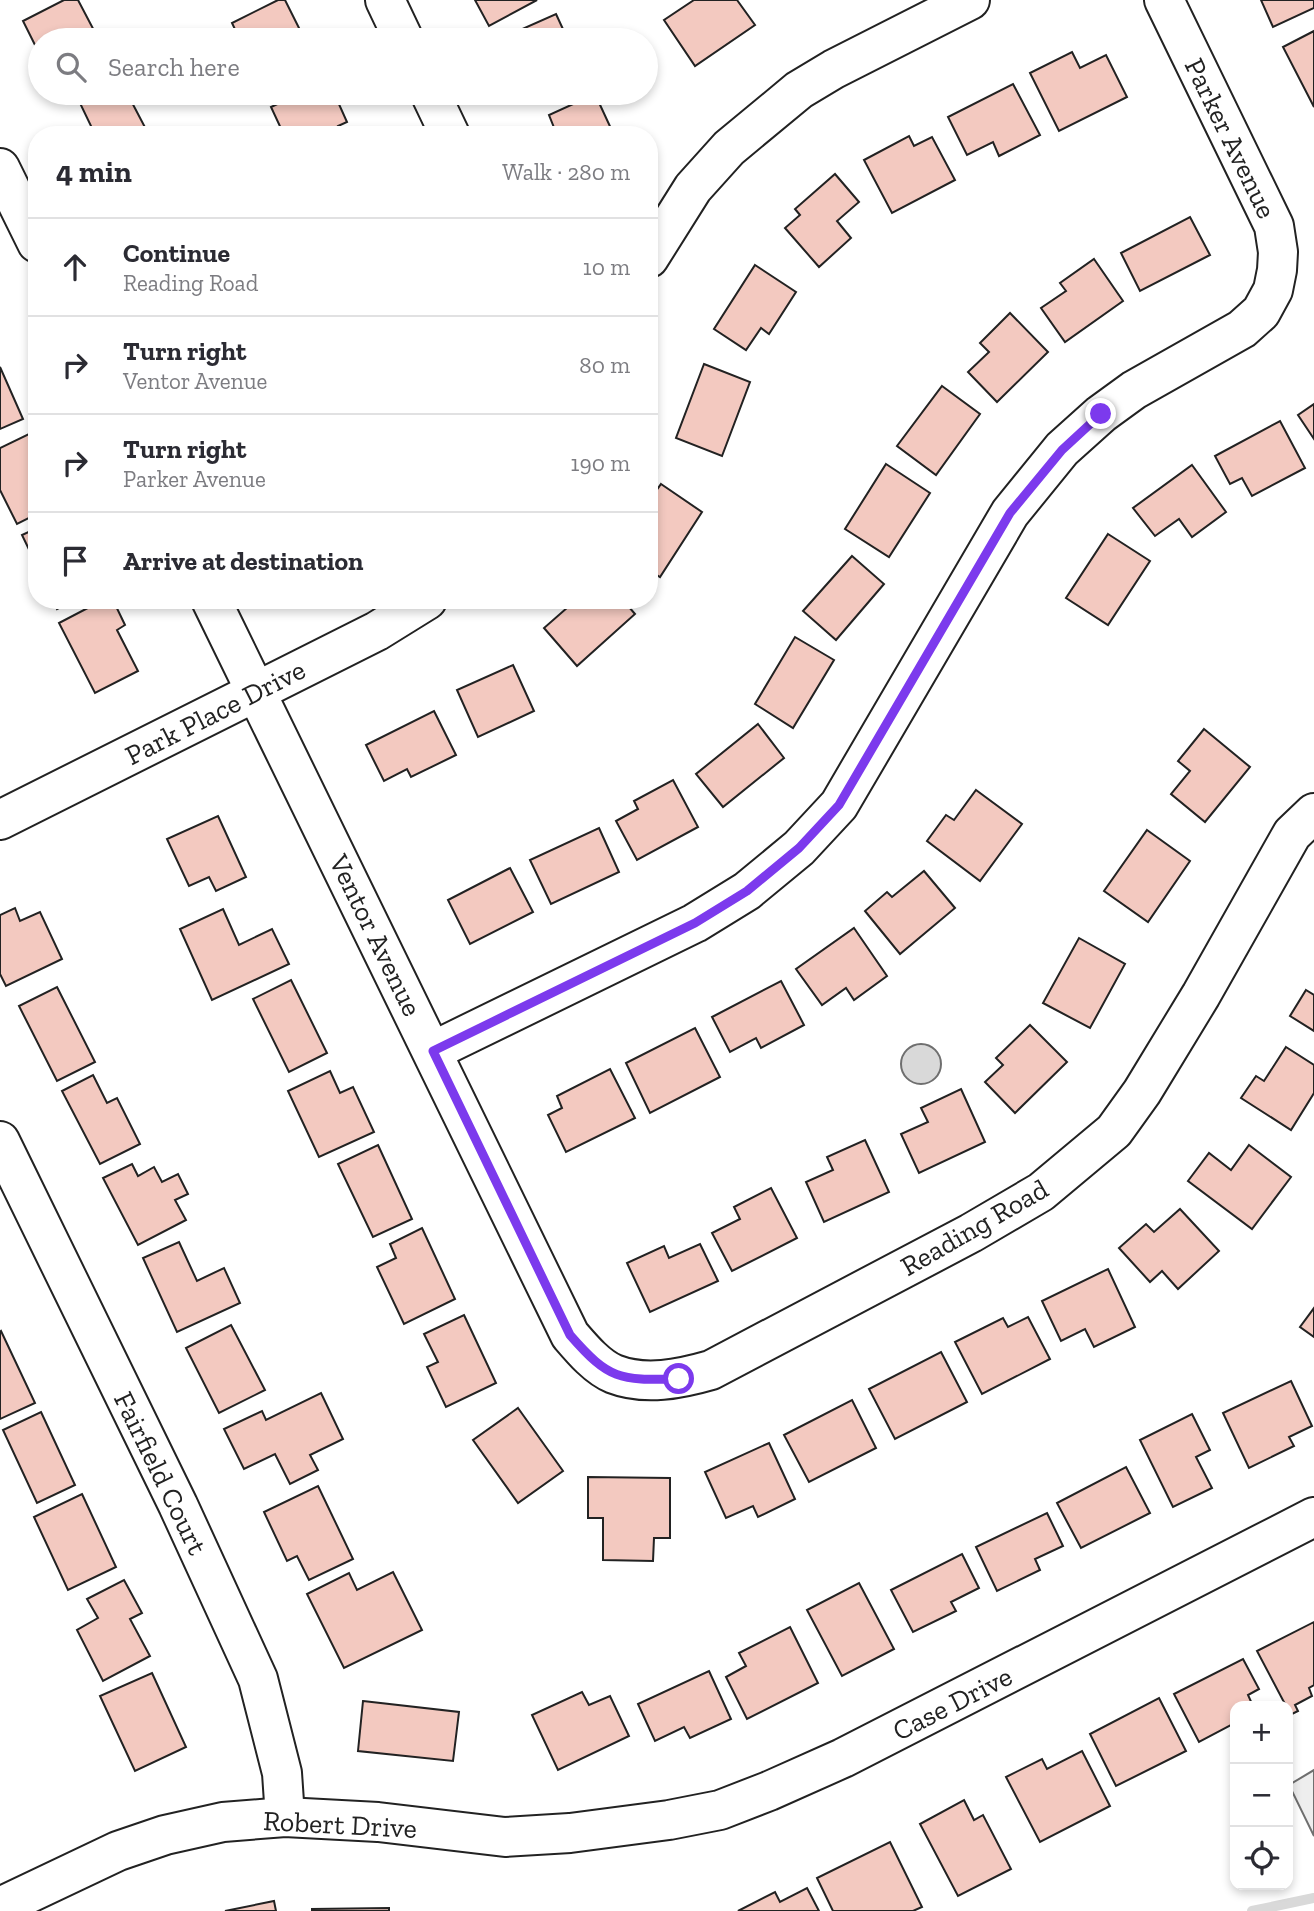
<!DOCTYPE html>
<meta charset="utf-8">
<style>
body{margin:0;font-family:"Zilla Slab",serif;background:#f7f7f7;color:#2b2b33}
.controls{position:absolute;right:21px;bottom:21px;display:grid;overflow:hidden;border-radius:14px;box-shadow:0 4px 10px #0003}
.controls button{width:63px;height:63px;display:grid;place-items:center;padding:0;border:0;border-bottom:2px solid #e1e1e2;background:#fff;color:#2b2b33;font:35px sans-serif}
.stop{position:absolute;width:21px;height:21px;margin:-16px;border:5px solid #7c3aed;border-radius:50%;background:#fff}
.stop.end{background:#7c3aed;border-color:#fff;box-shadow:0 2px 7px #0008}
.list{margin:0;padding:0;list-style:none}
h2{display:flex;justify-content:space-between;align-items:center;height:91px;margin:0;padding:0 28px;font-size:30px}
h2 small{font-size:23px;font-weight:400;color:#7c7c81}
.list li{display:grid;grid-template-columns:46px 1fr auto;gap:21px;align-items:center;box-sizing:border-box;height:98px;padding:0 28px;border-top:2px solid #e1e1e2}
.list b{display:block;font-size:26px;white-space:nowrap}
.list p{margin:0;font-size:23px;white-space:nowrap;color:#7c7c81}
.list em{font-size:23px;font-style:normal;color:#7c7c81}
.icon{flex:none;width:38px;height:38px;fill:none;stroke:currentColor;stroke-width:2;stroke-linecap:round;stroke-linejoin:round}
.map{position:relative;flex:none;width:1314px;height:1911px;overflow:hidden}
.search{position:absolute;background:#fff;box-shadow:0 4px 10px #0003;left:28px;top:28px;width:630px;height:77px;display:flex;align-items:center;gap:18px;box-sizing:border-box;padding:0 24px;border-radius:38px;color:#7c7c81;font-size:26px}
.panel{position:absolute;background:#fff;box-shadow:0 4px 10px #0003;left:28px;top:126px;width:630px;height:483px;border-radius:28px}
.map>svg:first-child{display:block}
.green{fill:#eee;stroke:#6f6f6f;stroke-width:2}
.water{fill:#d9d9d9;stroke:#6f6f6f;stroke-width:2}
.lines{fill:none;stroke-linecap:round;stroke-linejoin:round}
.stream{stroke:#d9d9d9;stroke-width:10}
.building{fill:#f3c9c0;stroke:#222;stroke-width:2}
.minor-casing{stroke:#222;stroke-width:42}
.minor{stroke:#fff;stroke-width:38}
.route{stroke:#7c3aed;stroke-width:9}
.labels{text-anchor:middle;stroke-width:5;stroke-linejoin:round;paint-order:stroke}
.street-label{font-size:28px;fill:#222;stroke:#fff}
</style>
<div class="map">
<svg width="1314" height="1911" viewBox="0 0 1314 1911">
<rect width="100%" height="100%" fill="#fff"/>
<!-- green -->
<path class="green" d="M1314,1770V1836L1289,1785Z"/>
<!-- water -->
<circle class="water" cx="921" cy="1064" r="20"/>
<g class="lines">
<!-- stream -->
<path class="stream" d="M1252,1911L1314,1898"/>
</g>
<!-- building -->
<g class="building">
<path d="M64,0H78L99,40H40V55L23,21Z"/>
<path d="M278,0H285L305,40H240L232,23Z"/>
<path d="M475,0H537L489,26Z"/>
<path d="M694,0H737L755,25L695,66L664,20Z"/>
<path d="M1261,0H1314V8L1273,27Z"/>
<path d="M556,14L568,40H500V39Z"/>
<path d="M1314,31V107L1283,47Z"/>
<path d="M1072,52L1080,68L1106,55L1127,97L1059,131L1030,73Z"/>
<path d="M1013,84L1040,135L999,156L993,142L967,155L948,117Z"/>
<path d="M89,93H127L149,135H79L92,128L78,99Z"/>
<path d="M301,93H334L347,122L338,126L342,135H284L271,107Z"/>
<path d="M524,93H548L528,101Z"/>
<path d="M595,94L614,135H557L549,115Z"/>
<path d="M909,136L914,146L932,137L955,180L892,213L864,160Z"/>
<path d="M835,174L859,202L837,221L851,238L819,267L785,228L800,215L795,209Z"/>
<path d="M1190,217L1210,255L1140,291L1121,253Z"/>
<path d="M1094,259L1123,301L1065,342L1041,308L1066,291L1060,283Z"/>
<path d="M755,265L796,292L769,334L761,328L746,350L714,329Z"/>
<path d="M1010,313L1048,352L997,402L968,372L989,352L980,343Z"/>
<path d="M704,364L750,382L722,456L676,438Z"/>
<path d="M0,367L23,419L0,429Z"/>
<path d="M942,386L980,414L936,475L897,446Z"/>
<path d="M1314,404V439L1298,415Z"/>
<path d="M1280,421L1305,468L1252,496L1242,478L1230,484L1215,456Z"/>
<path d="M31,433L37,444V514L17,524L0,490V448Z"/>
<path d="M886,464L930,493L889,557L845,529Z"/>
<path d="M1192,465L1226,512L1192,537L1179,519L1155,536L1133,508Z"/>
<path d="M661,484L702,512L660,577L649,570V501Z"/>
<path d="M37,528V566L22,535Z"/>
<path d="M1108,534L1150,561L1108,625L1066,598Z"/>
<path d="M852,556L884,584L836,640L803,611Z"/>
<path d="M53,600H74L57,609Z"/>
<path d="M103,600H113L125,625L117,630L138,671L95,693L59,623Z"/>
<path d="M576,600H623L635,614L577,666L544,628Z"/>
<path d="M795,637L834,660L793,728L755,704Z"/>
<path d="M513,665L534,711L478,737L457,690Z"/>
<path d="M434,711L456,755L411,777L407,769L384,781L366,745Z"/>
<path d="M758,724L784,758L723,807L696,774Z"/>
<path d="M1204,729L1250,767L1205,822L1171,794L1190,771L1178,761Z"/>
<path d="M673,780L698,827L637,860L616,821L638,809L634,801Z"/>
<path d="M976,790L1022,824L980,881L927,841L946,815L954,820Z"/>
<path d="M218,816L246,877L216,891L209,877L189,886L167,839Z"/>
<path d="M599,828L619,872L551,904L530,860Z"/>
<path d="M1147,830L1190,861L1148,922L1104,891Z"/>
<path d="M510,868L533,912L470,944L448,900Z"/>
<path d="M924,871L955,908L900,954L865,911L887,892L892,897Z"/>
<path d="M15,908L20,921L40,912L62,959L6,986L0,974V915Z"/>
<path d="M223,909L239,945L272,929L289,964L212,1000L180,929Z"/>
<path d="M854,928L887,976L854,1000L846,988L822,1005L796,969Z"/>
<path d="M1079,938L1125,964L1090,1028L1043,1003Z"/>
<path d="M291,980L327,1053L289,1072L253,999Z"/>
<path d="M781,981L804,1025L761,1048L756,1038L730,1052L712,1017Z"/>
<path d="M57,987L95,1062L57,1081L19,1006Z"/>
<path d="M1306,990L1314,995V1031L1290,1016Z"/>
<path d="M1030,1025L1067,1062L1015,1113L985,1082L1003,1065L996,1058Z"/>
<path d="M695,1028L720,1077L650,1113L626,1063Z"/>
<path d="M1286,1047L1314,1065V1093L1291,1130L1241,1098L1256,1076L1264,1081Z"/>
<path d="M610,1069L635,1118L566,1152L548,1115L562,1108L557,1096Z"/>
<path d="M330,1071L340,1093L353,1087L374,1132L319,1157L288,1091Z"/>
<path d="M93,1075L107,1103L117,1098L140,1144L100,1164L62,1091Z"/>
<path d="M961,1089L985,1142L919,1173L901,1134L928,1122L921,1108Z"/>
<path d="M865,1140L889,1192L824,1222L806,1182L833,1170L827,1157Z"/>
<path d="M378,1145L412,1219L373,1237L338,1164Z"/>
<path d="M1249,1145L1291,1177L1252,1229L1188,1181L1209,1153L1231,1170Z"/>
<path d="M132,1164L138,1176L154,1167L162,1182L178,1174L188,1194L175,1200L186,1220L138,1245L103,1178Z"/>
<path d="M771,1188L797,1238L732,1271L712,1233L740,1219L734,1207Z"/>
<path d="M1180,1209L1219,1251L1178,1289L1162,1271L1150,1282L1119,1248L1146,1224L1154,1232Z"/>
<path d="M422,1228L455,1299L404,1324L377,1267L396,1258L390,1244Z"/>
<path d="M179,1242L197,1281L224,1268L240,1303L177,1332L143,1258Z"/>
<path d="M700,1244L718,1281L650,1312L627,1263L664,1246L669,1258Z"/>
<path d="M1108,1269L1135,1327L1094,1347L1085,1329L1061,1341L1042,1301Z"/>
<path d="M1314,1308V1337L1300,1327Z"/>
<path d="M464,1315L496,1383L446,1407L427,1367L438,1362L424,1334Z"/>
<path d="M1028,1317L1050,1359L982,1394L955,1342L1003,1318L1008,1327Z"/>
<path d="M231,1325L265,1390L219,1413L186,1348Z"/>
<path d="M1,1331L35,1403L0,1419V1332Z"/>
<path d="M941,1352L967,1402L895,1439L869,1389Z"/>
<path d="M1291,1381L1312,1426L1289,1437L1294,1446L1249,1468L1223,1413Z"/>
<path d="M321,1393L343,1439L310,1455L318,1470L290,1484L275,1454L244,1469L224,1429L262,1411L266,1420Z"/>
<path d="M852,1400L876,1448L809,1482L784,1435Z"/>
<path d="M518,1408L563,1471L518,1503L473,1440Z"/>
<path d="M41,1412L75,1485L37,1503L3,1430Z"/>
<path d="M1192,1414L1210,1450L1196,1457L1212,1488L1173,1507L1140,1440Z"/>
<path d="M769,1443L795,1499L758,1517L753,1506L726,1518L705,1472Z"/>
<path d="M1126,1467L1150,1513L1081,1548L1057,1503Z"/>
<path d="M588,1477L670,1478V1538H654L653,1561L603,1560V1518H588Z"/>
<path d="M318,1486L353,1559L309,1580L297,1556L287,1561L264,1512Z"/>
<path d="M82,1494L116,1567L68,1590L34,1517Z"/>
<path d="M1047,1513L1063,1546L1035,1559L1040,1570L997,1591L976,1547Z"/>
<path d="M962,1554L979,1588L951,1602L956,1611L913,1632L891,1590Z"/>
<path d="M393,1572L422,1630L344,1668L307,1594L349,1573L357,1590Z"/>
<path d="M124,1580L142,1613L130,1619L150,1656L103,1681L77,1630L98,1618L87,1599Z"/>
<path d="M859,1583L894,1649L842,1676L807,1610Z"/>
<path d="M1314,1622V1685L1309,1688L1312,1696L1295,1705L1298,1711L1290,1715L1288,1706H1286L1257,1651Z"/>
<path d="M790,1627L818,1683L747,1719L726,1677L746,1666L739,1653Z"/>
<path d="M1243,1659L1259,1689L1248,1695L1253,1706H1235V1723L1199,1742L1174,1694Z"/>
<path d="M709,1671L731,1719L690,1738L684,1727L655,1741L638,1704Z"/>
<path d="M152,1673L186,1747L135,1771L100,1696Z"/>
<path d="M582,1692L589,1705L610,1696L629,1736L558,1770L532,1715Z"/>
<path d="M1159,1698L1186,1751L1116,1786L1090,1734Z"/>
<path d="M363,1701L459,1712L453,1761L358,1751Z"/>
<path d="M1082,1751L1110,1806L1040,1842L1006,1777L1042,1759L1047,1769Z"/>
<path d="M964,1800L974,1820L983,1815L1011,1869L958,1896L920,1824Z"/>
<path d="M890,1842L922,1907L913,1911H833L817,1878Z"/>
<path d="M807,1888L819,1911H738L775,1892L780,1902Z"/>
<path d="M274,1901L276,1911H225Z"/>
<path d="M389,1908V1911H312V1909Z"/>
</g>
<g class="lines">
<!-- minor casing -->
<g class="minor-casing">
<g id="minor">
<path d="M385,0L404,40"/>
<path d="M430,93L450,135"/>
<path d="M0,168L37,243"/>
<path d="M649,258L693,188L729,148L799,90L834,69L970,0"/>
<path d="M211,600L570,1335C582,1349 597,1367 614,1374C645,1386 680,1379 711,1370L971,1233L1041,1192L1114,1131L1142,1092L1201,995L1292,834L1314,813"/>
<path d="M0,820L377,631L427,600"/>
<path d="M433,1051L695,923L747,891L799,848L839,805L1010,513L1062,449L1101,414L1134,390L1242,329L1261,312L1273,290L1277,270L1278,252L1274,226L1164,0"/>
<path d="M0,1141L178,1505L258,1679L282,1773L285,1817"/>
<path d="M0,1907L118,1851L165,1835L223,1822L285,1817L378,1822L505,1837L570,1833L669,1820L720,1810L769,1791L843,1758L1314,1517"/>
</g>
</g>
<!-- minor -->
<use href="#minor" class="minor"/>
</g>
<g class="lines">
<!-- route -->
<path class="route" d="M679,1379C620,1380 610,1381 570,1335L433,1051L695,923L747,891L799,848L839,805L1010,513L1062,450L1101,414"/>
</g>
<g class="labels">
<!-- street labels -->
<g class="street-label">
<text transform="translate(1231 138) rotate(64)" y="10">Parker Avenue</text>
<text transform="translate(215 712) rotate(-27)" y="10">Park Place Drive</text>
<text transform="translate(376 935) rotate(64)" y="10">Ventor Avenue</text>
<text transform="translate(974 1227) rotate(-30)" y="10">Reading Road</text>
<text transform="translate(161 1473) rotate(64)" y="10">Fairfield Court</text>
<text transform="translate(952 1703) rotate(-27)" y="10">Case Drive</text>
<text transform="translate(340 1824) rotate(3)" y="10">Robert Drive</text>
</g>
</g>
</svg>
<div class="controls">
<button>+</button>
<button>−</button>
<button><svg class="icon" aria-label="locate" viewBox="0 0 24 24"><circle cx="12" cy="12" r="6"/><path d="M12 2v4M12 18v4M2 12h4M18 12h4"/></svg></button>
</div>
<div class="stop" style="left:679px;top:1379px"></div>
<div class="stop end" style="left:1101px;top:414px"></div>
<div class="search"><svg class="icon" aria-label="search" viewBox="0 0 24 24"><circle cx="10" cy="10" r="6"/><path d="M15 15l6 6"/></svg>Search here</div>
<section class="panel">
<h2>4 min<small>Walk · 280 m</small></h2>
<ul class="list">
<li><svg class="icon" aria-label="ahead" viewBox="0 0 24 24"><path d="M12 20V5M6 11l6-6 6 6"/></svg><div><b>Continue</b><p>Reading Road</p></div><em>10 m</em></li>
<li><svg class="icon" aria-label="right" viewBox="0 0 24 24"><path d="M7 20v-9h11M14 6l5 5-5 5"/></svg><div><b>Turn right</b><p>Ventor Avenue</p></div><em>80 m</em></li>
<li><svg class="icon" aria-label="right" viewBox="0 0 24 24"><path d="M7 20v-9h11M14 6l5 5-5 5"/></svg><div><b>Turn right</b><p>Parker Avenue</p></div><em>190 m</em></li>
<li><svg class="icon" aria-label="arrive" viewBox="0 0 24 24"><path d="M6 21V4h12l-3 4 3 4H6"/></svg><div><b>Arrive at destination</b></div></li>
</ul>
</section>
</div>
